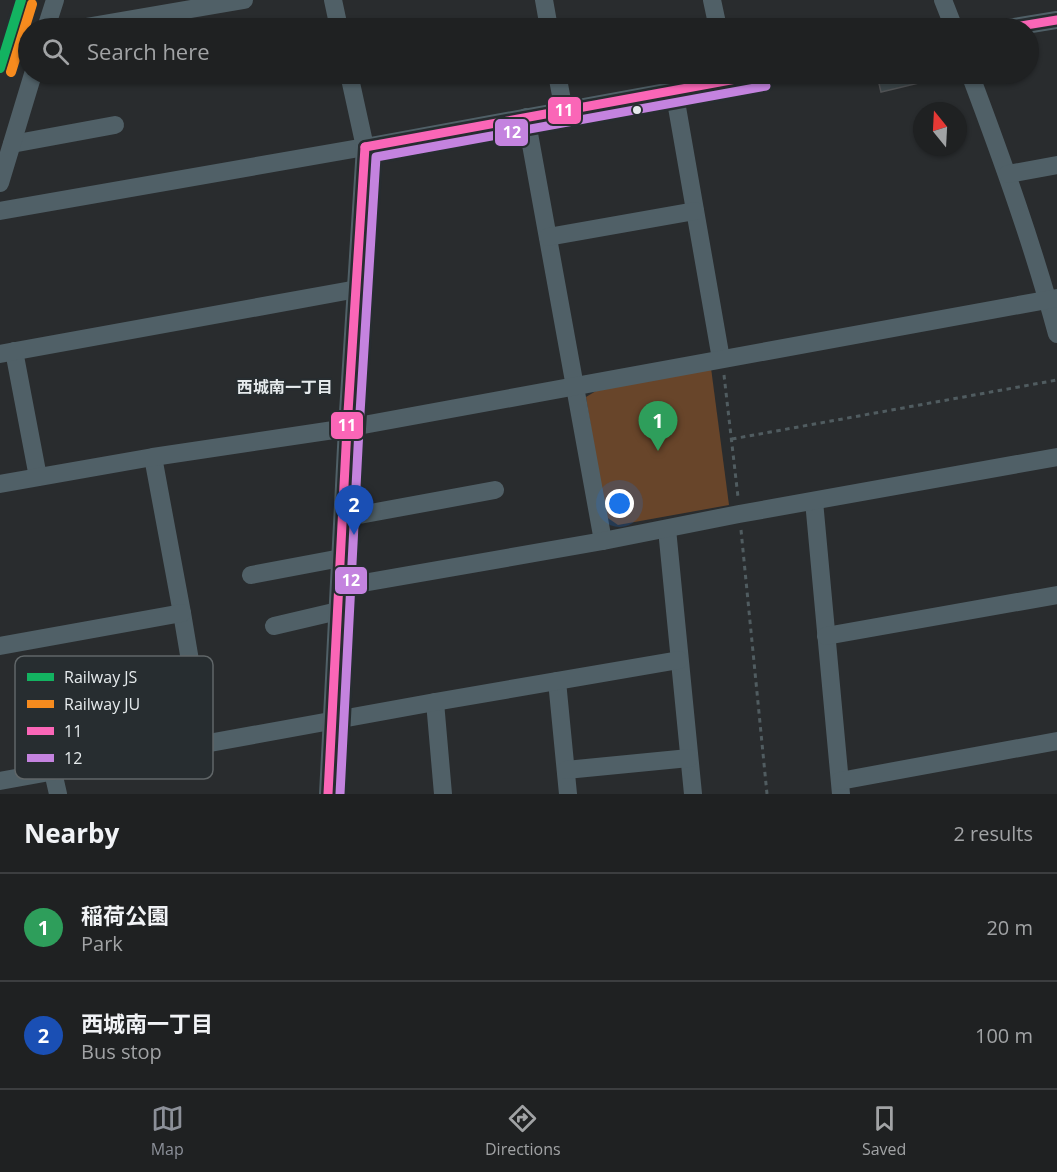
<!DOCTYPE html>
<meta charset="utf-8">
<style>
body{margin:0;font-family:"Open Sans","Noto Sans JP",sans-serif;background:#27292a;color:#f1f3f6}
.compass{position:absolute;left:913px;top:102px;width:54px;height:54px;border-radius:50%;background:#1f2122;box-shadow:0 2px 4px #0004;rotate:342deg}
.you{position:absolute;left:620px;top:504px;width:21px;height:21px;margin:-15px;border:4px solid #fff;border-radius:50%;background:#1a73e8;box-shadow:0 0 0 9px #1a73e833}
.badge{display:grid;place-items:center;width:39px;height:39px;border-radius:50%;background:#8c9099;color:#fff;font-size:20px;font-weight:700}
.pin{position:absolute;translate:-50% -50px;filter:drop-shadow(0 2px 3px #0008)}
.pin::after{content:'';position:absolute;top:32px;width:21px;height:18px;background:inherit;clip-path:polygon(0 0,100% 0,50% 100%)}
.list{margin:0;padding:0;list-style:none}
h2{display:flex;justify-content:space-between;align-items:center;height:78px;margin:0;padding:0 24px;font-size:26px}
h2 small{font-size:20px;font-weight:400;color:#a1a3a5}
.list li{display:grid;grid-template-columns:39px 1fr auto;gap:18px;align-items:center;box-sizing:border-box;height:108px;padding:0 24px;border-top:2px solid #3c3e40}
.list b{display:block;font-size:22px;white-space:nowrap}
.list p{margin:0;font-size:20px;white-space:nowrap;color:#a1a3a5}
.list em{font-size:20px;font-style:normal;color:#a1a3a5}
.icon{flex:none;width:33px;height:33px;fill:none;stroke:currentColor;stroke-width:2;stroke-linecap:round;stroke-linejoin:round}
.map{position:relative;flex:none;width:1057px;height:794px;overflow:hidden}
.search{position:absolute;background:#1f2122;box-shadow:0 2px 4px #0004;left:18px;right:18px;top:18px;height:66px;display:flex;align-items:center;gap:15px;box-sizing:border-box;padding:0 21px;border-radius:33px;color:#a1a3a5;font-size:22px}
.sheet{height:294px;background:#1f2122}
nav{display:flex;justify-content:space-around;align-items:center;box-sizing:border-box;height:84px;border-top:2px solid #3c3e40;background:#1f2122;font-size:16px;color:#a1a3a5}
nav a{display:grid;justify-items:center;gap:3px}
nav .on{color:#8c9099}
.map>svg:first-child{display:block}
.green{fill:#68452a}
.building{fill:#3b4548;stroke:#505254;stroke-width:1.5}
.lines{fill:none;stroke-linecap:round;stroke-linejoin:round}
.path{stroke:#505c60;stroke-width:3;stroke-dasharray:4.5 4.5;stroke-linecap:butt}
.minor{stroke:#506067;stroke-width:18}
.bus-1-casing{stroke:#272d30;stroke-width:14}
.bus-2-casing{stroke:#272d30;stroke-width:14}
.bus-1{stroke:#fa66b7;stroke-width:9}
.bus-2{stroke:#c483df;stroke-width:9}
.rail-1-casing{stroke:#272d30;stroke-width:15}
.rail-2-casing{stroke:#272d30;stroke-width:15}
.rail-1{stroke:#13b361;stroke-width:10}
.rail-2{stroke:#f68b1e;stroke-width:10}
.bus-dot{fill:#e5eaec;stroke:#272d30;stroke-width:2}
.labels{text-anchor:middle;stroke-width:4.5;stroke-linejoin:round;paint-order:stroke}
.neighbourhood-label{font-size:16px;font-weight:bold;fill:#e5eaec;stroke:#272d30}
.key{fill:#272d30;stroke:#606668;stroke-width:1.5}
.key-label{font-size:16px;fill:#e5eaec}
.line-badge{stroke:#272d30;stroke-width:2}
.badge-label{font-size:16px;text-anchor:middle;font-weight:bold;fill:#fff}
</style>
<div class="map">
<svg width="1057" height="794" viewBox="0 0 1057 794">
<rect width="100%" height="100%" fill="#292c2e"/>
<!-- green -->
<path class="green" d="M711,368L729,505L618,525L605,516L586,397L596,391Z"/>
<!-- building -->
<path class="building" d="M882,74H917L919,83L881,92L877,75Z"/>
<g class="lines">
<!-- path -->
<g class="path">
<path d="M724,375L738,497"/>
<path d="M732,439L1057,380"/>
<path d="M741,530L767,794"/>
</g>
<!-- minor -->
<g class="minor">
<path d="M333,0L339,28"/>
<path d="M544,0L549,28"/>
<path d="M712,0L718,28"/>
<path d="M943,0L954,28"/>
<path d="M46,28L55,0"/>
<path d="M80,28L244,0"/>
<path d="M1008,28L1057,20"/>
<path d="M557,74L564,111"/>
<path d="M970,74C1002,159 1033,245 1057,334"/>
<path d="M674,90L721,359"/>
<path d="M526,117L603,541"/>
<path d="M12,144L115,125"/>
<path d="M1008,174L1057,165"/>
<path d="M0,183L33,74"/>
<path d="M0,211L365,147L764,74"/>
<path d="M548,237L695,211"/>
<path d="M14,351L38,477"/>
<path d="M0,354L357,289"/>
<path d="M153,457L182,613L204,744"/>
<path d="M0,484L153,457L347,428L1057,298"/>
<path d="M814,501L841,794"/>
<path d="M343,518L495,490"/>
<path d="M667,529L693,794"/>
<path d="M251,575L341,558"/>
<path d="M340,587L603,541L739,514L1057,457"/>
<path d="M274,626L338,611"/>
<path d="M826,636L1057,595"/>
<path d="M0,646L182,613"/>
<path d="M557,681L568,794"/>
<path d="M435,702L443,794"/>
<path d="M566,770L689,758"/>
<path d="M53,772L58,794"/>
<path d="M0,781L435,702L679,660"/>
<path d="M840,781L1057,741"/>
<path d="M328,794L347,428L365,147L349,74"/>
</g>
<!-- bus-1 casing -->
<g class="bus-1-casing">
<g id="bus-1">
<path d="M1008,28L1057,20"/>
<path d="M365,147L764,74"/>
<path d="M328,794L347,428L365,147"/>
</g>
</g>
<!-- bus-2 casing -->
<g class="bus-2-casing">
<path id="bus-2" d="M340,794L359,429L376,157L766,86"/>
</g>
<!-- bus-1 -->
<use href="#bus-1" class="bus-1"/>
<!-- bus-2 -->
<use href="#bus-2" class="bus-2"/>
<!-- rail-1 casing -->
<g class="rail-1-casing">
<path id="rail-1" d="M0,68L21,0"/>
</g>
<!-- rail-2 casing -->
<g class="rail-2-casing">
<path id="rail-2" d="M11,72L32,4"/>
</g>
<!-- rail-1 -->
<use href="#rail-1" class="rail-1"/>
<!-- rail-2 -->
<use href="#rail-2" class="rail-2"/>
</g>
<!-- markers -->
<circle class="bus-dot" cx="637" cy="110" r="5"/>
<g class="labels">
<!-- neighbourhood labels -->
<g class="neighbourhood-label">
<text x="285" y="393">西城南一丁目</text>
</g>
</g>
<!-- legend -->
<rect x="15" y="656" width="198" height="123" rx="9" class="key"/>
<rect x="27" y="673" width="27" height="8" fill="#13b361"/>
<rect x="27" y="700" width="27" height="8" fill="#f68b1e"/>
<rect x="27" y="727" width="27" height="8" fill="#fa66b7"/>
<rect x="27" y="754" width="27" height="8" fill="#c483df"/>
<g class="key-label">
<text x="64" y="683">Railway JS</text>
<text x="64" y="710">Railway JU</text>
<text x="64" y="737">11</text>
<text x="64" y="764">12</text>
</g>
<g class="line-badge">
<rect x="547" y="96" width="35" height="29" rx="6" fill="#fa66b7"/>
<rect x="494" y="118" width="35" height="29" rx="6" fill="#c483df"/>
<rect x="330" y="411" width="34" height="29" rx="6" fill="#fa66b7"/>
<rect x="334" y="566" width="34" height="29" rx="6" fill="#c483df"/>
</g>
<g class="badge-label">
<text x="564" y="116">11</text>
<text x="512" y="138">12</text>
<text x="347" y="431">11</text>
<text x="351" y="586">12</text>
</g>
</svg>
<svg class="compass" viewBox="-18 -18 36 36"><path d="M0-13l5 13h-10z" fill="#e53935"/><path d="M0 13l5-13h-10z" fill="#a1a3a5"/></svg>
<div class="you"></div>
<div class="pin badge" style="left:658px;top:451px;background:#2e9e5b">1</div>
<div class="pin badge" style="left:354px;top:535px;background:#1a4fb4">2</div>
<div class="search"><svg class="icon" aria-label="search" viewBox="0 0 24 24"><circle cx="10" cy="10" r="6"/><path d="M15 15l6 6"/></svg>Search here</div>
</div>
<section class="sheet">
<h2>Nearby<small>2 results</small></h2>
<ul class="list">
<li><span class="badge" style="background:#2e9e5b">1</span><div><b>稲荷公園</b><p>Park</p></div><em>20 m</em></li>
<li><span class="badge" style="background:#1a4fb4">2</span><div><b>西城南一丁目</b><p>Bus stop</p></div><em>100 m</em></li>
</ul>
</section>
<nav>
<a class="on"><svg class="icon" aria-label="map" viewBox="0 0 24 24"><path d="M3 6l6-2 6 2 6-2v14l-6 2-6-2-6 2zM9 4v14M15 6v14"/></svg>Map</a>
<a><svg class="icon" aria-label="directions" viewBox="0 0 24 24"><path d="M12 3l9 9-9 9-9-9zM9 14v-3h6M13 9l2 2-2 2"/></svg>Directions</a>
<a><svg class="icon" aria-label="saved" viewBox="0 0 24 24"><path d="M7 4h10v16l-5-4-5 4z"/></svg>Saved</a>
</nav>
